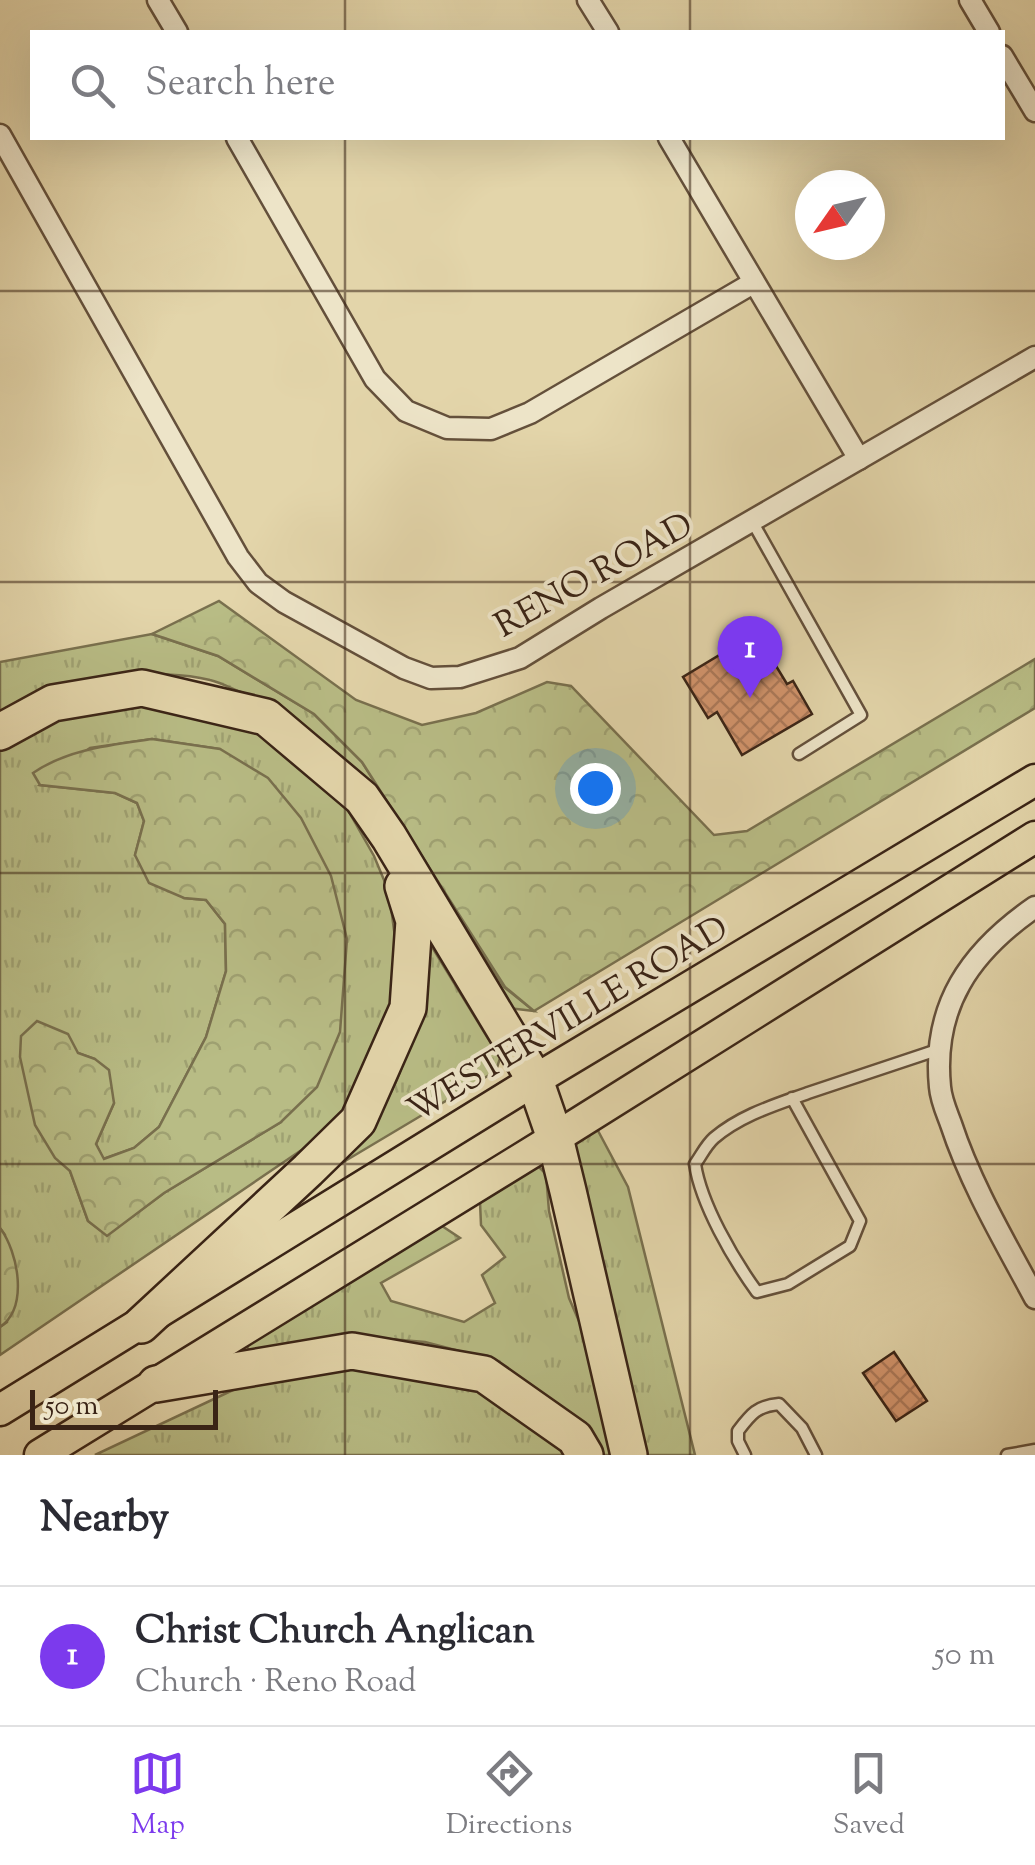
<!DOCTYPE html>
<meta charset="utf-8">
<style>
body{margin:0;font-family:"Sorts Mill Goudy",serif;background:#f7f7f7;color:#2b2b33}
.compass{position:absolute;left:795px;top:170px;width:90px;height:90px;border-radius:50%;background:#fff;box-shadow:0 10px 40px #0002;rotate:236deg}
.scale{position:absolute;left:30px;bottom:25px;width:188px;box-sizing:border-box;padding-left:10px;border:5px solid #3a2416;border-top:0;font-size:28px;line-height:35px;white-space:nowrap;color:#3a2416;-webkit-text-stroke:8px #ede4c8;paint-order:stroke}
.you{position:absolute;left:595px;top:788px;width:35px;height:35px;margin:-25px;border:8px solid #fff;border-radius:50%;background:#1a73e8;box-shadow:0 0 0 15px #1a73e833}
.badge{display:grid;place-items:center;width:65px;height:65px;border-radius:50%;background:#7c3aed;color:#fff;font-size:32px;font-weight:700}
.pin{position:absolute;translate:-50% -82px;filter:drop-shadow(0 2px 5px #0008)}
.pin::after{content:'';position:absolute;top:52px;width:35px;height:30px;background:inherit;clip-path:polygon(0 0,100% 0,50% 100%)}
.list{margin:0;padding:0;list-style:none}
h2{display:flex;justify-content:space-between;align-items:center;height:130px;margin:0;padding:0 40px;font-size:42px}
h2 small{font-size:32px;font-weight:400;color:#7c7c81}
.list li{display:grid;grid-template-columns:65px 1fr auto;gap:30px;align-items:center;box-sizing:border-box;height:140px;padding:0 40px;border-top:2px solid #e1e1e2}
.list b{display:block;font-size:38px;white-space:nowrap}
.list p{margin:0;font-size:32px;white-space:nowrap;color:#7c7c81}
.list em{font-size:32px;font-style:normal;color:#7c7c81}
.icon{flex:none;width:55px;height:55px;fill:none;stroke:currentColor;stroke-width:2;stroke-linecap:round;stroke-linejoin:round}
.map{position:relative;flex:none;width:1035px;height:1455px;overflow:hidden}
.search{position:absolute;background:#fff;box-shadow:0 10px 40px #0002;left:30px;right:30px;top:30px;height:110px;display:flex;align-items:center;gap:25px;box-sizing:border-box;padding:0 35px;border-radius:0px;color:#7c7c81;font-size:38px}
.sheet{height:270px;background:#fff}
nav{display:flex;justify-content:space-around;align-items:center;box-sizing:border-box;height:140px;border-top:2px solid #e1e1e2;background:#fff;font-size:28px;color:#7c7c81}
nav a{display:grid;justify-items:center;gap:5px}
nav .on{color:#7c3aed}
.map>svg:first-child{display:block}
.grass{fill:url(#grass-tufts);stroke:#79704e;stroke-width:2.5;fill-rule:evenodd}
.forest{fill:url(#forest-crowns);stroke:#79704e;stroke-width:2.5}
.building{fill:url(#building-cross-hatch);stroke:#3a2416;stroke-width:2.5}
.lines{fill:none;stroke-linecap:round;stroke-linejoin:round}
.service-casing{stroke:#64503b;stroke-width:15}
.minor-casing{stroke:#64503b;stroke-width:25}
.primary-casing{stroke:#3a2416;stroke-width:35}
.motorway-casing{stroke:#3a2416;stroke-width:40}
.service{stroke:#ede4c8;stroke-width:10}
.minor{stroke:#ede4c8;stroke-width:20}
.primary{stroke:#e3d5aa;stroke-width:30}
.motorway{stroke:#e3d5aa;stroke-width:35}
.grid{fill:none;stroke:#3a2416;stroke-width:2.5;stroke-opacity:0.55}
.labels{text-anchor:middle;stroke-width:8;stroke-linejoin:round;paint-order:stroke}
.street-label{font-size:35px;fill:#3a2416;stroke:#ede4c8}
</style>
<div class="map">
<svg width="1035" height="1455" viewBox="0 0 1035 1455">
<defs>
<pattern id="grass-tufts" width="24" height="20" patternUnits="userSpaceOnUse" patternTransform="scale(2.5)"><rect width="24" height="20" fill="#b8bc85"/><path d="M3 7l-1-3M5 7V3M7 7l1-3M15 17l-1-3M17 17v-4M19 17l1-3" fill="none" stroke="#9fa172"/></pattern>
<pattern id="forest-crowns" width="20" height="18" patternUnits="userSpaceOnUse" patternTransform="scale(2.5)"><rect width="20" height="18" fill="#b8bc85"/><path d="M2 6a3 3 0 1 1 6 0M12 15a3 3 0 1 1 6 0" fill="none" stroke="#9fa172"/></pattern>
<pattern id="building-cross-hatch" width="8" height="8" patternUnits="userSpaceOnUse" patternTransform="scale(2.5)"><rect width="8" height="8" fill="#d3956d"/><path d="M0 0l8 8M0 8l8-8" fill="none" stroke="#ac7959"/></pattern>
</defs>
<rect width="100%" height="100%" fill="#e3d5aa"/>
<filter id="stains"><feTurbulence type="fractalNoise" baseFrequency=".002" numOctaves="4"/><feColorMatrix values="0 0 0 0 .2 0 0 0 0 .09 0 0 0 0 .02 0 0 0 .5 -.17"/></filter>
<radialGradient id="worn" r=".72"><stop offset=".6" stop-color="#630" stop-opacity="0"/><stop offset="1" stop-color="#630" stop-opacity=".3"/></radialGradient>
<!-- grass -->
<g class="grass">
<path d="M152,634L218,656L314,714L362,762L504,987L534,1011L507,1008L362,780C327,740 288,710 238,691C229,687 219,682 210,680C182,673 153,674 125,675C81,678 38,689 0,712V662Z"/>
<path d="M127,703L225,719L272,741L320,779L349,812L374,856L389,892L396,945L390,1019L346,1111L303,1149L0,1355V1327L7,1322L5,1235L0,1228V745L35,725ZM152,739L220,749L281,1122L164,1193L107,1235L88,1221L70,1171L78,1053L95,1059L114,1103L96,1144L103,1159L134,1148L159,1127L206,1037L226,971L225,924L206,900L184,898L135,855L144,821L137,803L115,793L40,785L90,748Z"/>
<path d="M432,947L500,1058L496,1071L325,1173C341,1156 359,1139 373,1121C412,1070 416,1009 425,949Z"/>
<path d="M596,1127L628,1187L695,1455H643L574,1145Z"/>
<path d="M537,1165L546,1174L549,1211L569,1298L591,1349L617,1455H599L495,1365L463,1352L425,1342L377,1338L250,1352L245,1343L442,1226L460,1238L381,1283L391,1301L464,1322L495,1303L482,1275L505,1257L481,1225L480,1202Z"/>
<path d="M339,1366L473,1385L508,1403L567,1455H95L233,1390L282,1376Z"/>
</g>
<!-- forest -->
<g class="forest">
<path d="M219,601L356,700L422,725L476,713L547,682L571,686L714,835L747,831L1035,659V708L534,1011L505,987L362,762L314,714L218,656L152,634Z"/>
<path d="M152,739L220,749L268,778L301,818L331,876L347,939L340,1032L317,1087L281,1122L164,1193L107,1236L88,1221L70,1171L55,1158L35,1125L20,1057L21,1036L37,1021L68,1034L78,1053L95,1059L109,1070L114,1103L96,1144L104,1159L134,1148L159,1127L206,1037L226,971L225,924L206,900L184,898L149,883L135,855L144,821L137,803L115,793L40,785L33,773C68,749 111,745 152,739Z"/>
<path d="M0,1228C18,1252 29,1307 0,1327Z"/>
</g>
<!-- building -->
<g class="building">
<path d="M756,633L787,684L793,681L812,714L742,755L717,712L708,718L683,677Z"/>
<path d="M894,1352L927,1401L896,1421L863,1373Z"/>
</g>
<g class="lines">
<!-- service casing -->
<g class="service-casing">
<g id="service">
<path d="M752,521L861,715L799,754"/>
<path d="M792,1098L860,1221L850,1246L788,1284L757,1292C733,1259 701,1204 695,1164C701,1156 706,1145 714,1138C741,1115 775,1105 808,1093L940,1049"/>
<path d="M745,1455L738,1441V1431C751,1414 757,1406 779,1404L802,1428L816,1455"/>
<path d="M1007,1455L1035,1450"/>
</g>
</g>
<!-- minor casing -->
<g class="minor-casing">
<g id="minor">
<path d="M158,0L177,32"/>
<path d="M588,0L608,32"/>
<path d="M970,0L989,32"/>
<path d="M1002,56L1035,111"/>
<path d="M0,135L238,557L258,583L284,602L404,668L431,678L460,677L520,658L601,608L1035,357"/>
<path d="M237,138L375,379L406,411L447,428L491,429L530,413L753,283"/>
<path d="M669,138L859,459"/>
<path d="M1035,907C970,952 932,1006 940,1087C941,1100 947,1113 951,1124C971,1185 1005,1242 1035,1298"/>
</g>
</g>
<!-- primary casing -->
<g class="primary-casing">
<g id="primary">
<path d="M0,1410L535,1080L1035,780"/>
<path d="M40,1455L555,1138L1035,837"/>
</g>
</g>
<!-- motorway casing -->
<g class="motorway-casing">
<g id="motorway">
<path d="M0,732L53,703L142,688L266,717L362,798L389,837L535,1080L555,1138L568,1191L629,1455"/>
<path d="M141,1325L308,1170L358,1121L408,1008L414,921L403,886"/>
<path d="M156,1384L352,1351L484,1374L575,1438L585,1455"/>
</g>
</g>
<!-- service -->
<use href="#service" class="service"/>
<!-- minor -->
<use href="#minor" class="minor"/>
<!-- primary -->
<use href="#primary" class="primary"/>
<!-- motorway -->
<use href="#motorway" class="motorway"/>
</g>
<!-- grid -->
<path class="grid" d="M345,0V32M690,0V32M345,138V1455M690,138V1455M0,291H1035M0,582H1035M0,873H1035M0,1164H1035"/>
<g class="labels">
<!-- street labels -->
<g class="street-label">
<text transform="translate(593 574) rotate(-29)" y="12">RENO ROAD</text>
<text transform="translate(567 1018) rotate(-31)" y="12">WESTERVILLE ROAD</text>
</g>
</g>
<rect width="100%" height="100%" filter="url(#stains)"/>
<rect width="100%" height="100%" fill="url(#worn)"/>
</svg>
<svg class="compass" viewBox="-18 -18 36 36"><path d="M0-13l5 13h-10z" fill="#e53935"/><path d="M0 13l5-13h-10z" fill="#7c7c81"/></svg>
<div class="scale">50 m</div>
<div class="you"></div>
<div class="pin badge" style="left:750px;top:698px">1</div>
<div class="search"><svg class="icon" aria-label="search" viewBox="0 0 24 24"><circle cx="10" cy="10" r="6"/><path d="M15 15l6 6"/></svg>Search here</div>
</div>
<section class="sheet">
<h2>Nearby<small></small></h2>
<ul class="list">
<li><span class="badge">1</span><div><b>Christ Church Anglican</b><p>Church · Reno Road</p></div><em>50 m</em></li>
</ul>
</section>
<nav>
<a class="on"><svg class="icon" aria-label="map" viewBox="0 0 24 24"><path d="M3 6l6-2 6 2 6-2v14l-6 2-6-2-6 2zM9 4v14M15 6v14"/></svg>Map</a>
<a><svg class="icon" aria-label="directions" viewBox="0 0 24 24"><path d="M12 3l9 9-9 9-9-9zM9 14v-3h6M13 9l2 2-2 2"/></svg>Directions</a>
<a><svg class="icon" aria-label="saved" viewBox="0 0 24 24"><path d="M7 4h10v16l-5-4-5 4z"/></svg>Saved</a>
</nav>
